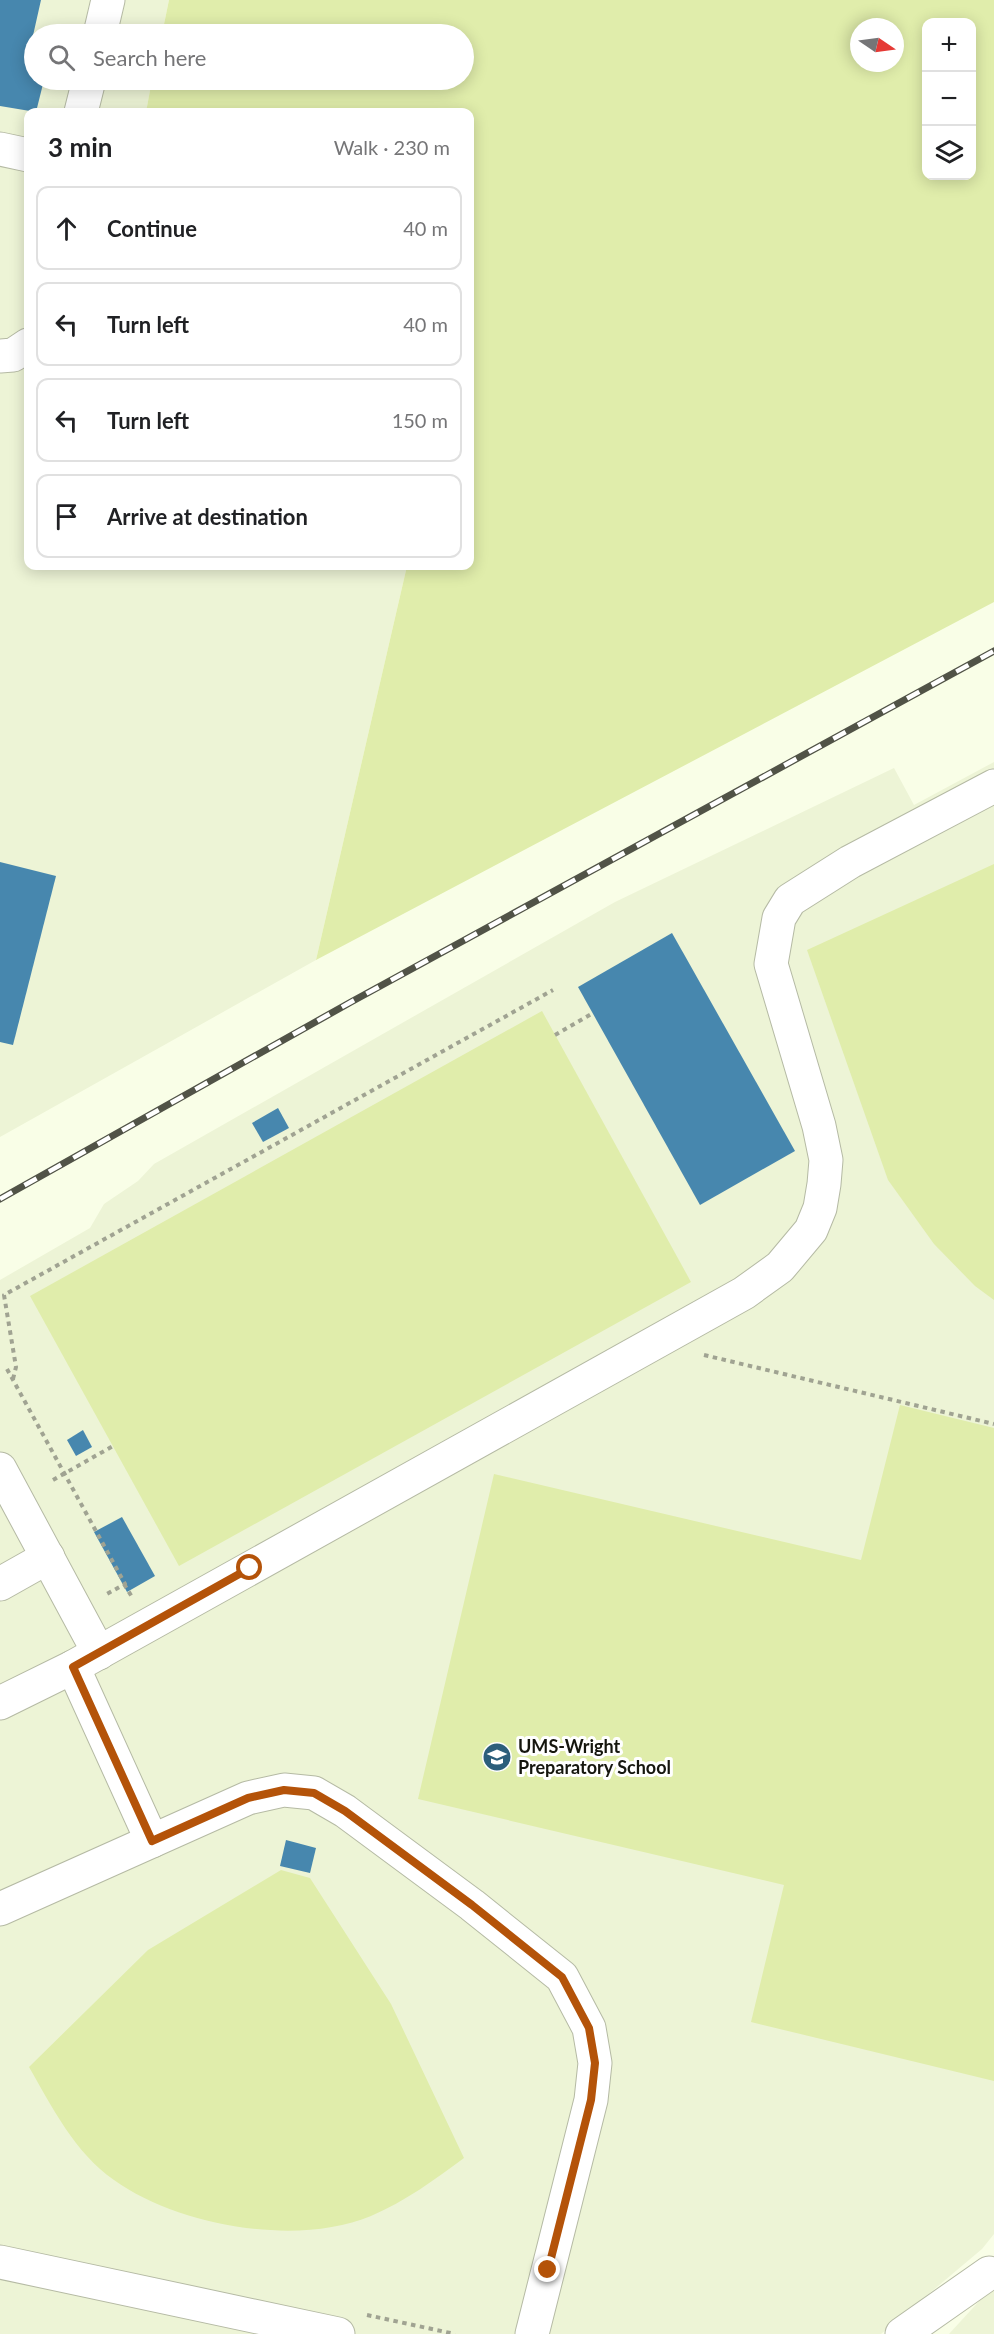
<!DOCTYPE html>
<meta charset="utf-8">
<style>
body{margin:0;font-family:Lato,sans-serif;background:#f2f2f2;color:#202124}
.controls{position:absolute;right:18px;top:18px;display:grid;overflow:hidden;border-radius:12px;box-shadow:0 3px 15px #0003}
.controls button{width:54px;height:54px;display:grid;place-items:center;padding:0;border:0;border-bottom:2px solid #e0e0e0;background:#fff;color:#202124;font:30px sans-serif}
.compass{position:absolute;left:850px;top:18px;width:54px;height:54px;border-radius:50%;background:#fff;box-shadow:0 3px 15px #0003;rotate:103deg}
.stop{position:absolute;width:18px;height:18px;margin:-14px;border:4px solid #b45309;border-radius:50%;background:#fff}
.stop.end{background:#b45309;border-color:#fff;box-shadow:0 2px 6px #0008}
.list{margin:0;padding:0;list-style:none}
h2{display:flex;justify-content:space-between;align-items:center;height:78px;margin:0;padding:0 24px;font-size:26px}
h2 small{font-size:20px;font-weight:400;color:#757577}
.list li{display:grid;grid-template-columns:39px 1fr auto;gap:18px;align-items:center;box-sizing:border-box;height:84px;margin:0 12px 12px;padding:0 12px;border:2px solid #e0e0e0;border-radius:12px}
.list b{display:block;font-size:22px;white-space:nowrap}
.list em{font-size:20px;font-style:normal;color:#757577}
.icon{flex:none;width:33px;height:33px;fill:none;stroke:currentColor;stroke-width:2;stroke-linecap:round;stroke-linejoin:round}
.map{position:relative;flex:none;width:994px;height:2334px;overflow:hidden}
.search{position:absolute;background:#fff;box-shadow:0 3px 15px #0003;left:24px;top:24px;width:450px;height:66px;display:flex;align-items:center;gap:15px;box-sizing:border-box;padding:0 21px;border-radius:33px;color:#757577;font-size:22px}
.panel{position:absolute;background:#fff;box-shadow:0 3px 15px #0003;left:24px;top:108px;width:450px;height:462px;border-radius:12px}
.map>svg:first-child{display:block}
.built{fill:#edf4d6}
.green{fill:#e0edab;fill-rule:evenodd}
.building{fill:#4787ae}
.lines{fill:none;stroke-linecap:round;stroke-linejoin:round}
.minor-casing{stroke:#b5baa4;stroke-width:35}
.path{stroke:#a0a392;stroke-width:4;stroke-dasharray:4.5 4.5;stroke-linecap:butt}
.minor{stroke:#fff;stroke-width:33}
.rail-casing{stroke:#515347;stroke-width:7}
.rail{stroke:#fff;stroke-width:4.5;stroke-dasharray:14;stroke-linecap:butt}
.route{stroke:#b45309;stroke-width:8}
.labels{text-anchor:middle;stroke-width:6;stroke-linejoin:round;paint-order:stroke}
.poi-label{font-size:18px;font-weight:bold;fill:#15160e;stroke:#fff;text-anchor:start}
</style>
<div class="map">
<svg width="994" height="2334" viewBox="0 0 994 2334">
<rect width="100%" height="100%" fill="#f9fee7"/>
<!-- built -->
<g class="built">
<path d="M0,0H169L162,34H34V80H152L146,112H28V566H407L316,960L0,1137Z"/>
<path d="M994,762V2234L982,2249L881,2334H0V1280L90,1228L104,1204L138,1181L154,1164L615,902L894,768L914,805Z"/>
<path d="M994,2285V2334H949Z"/>
</g>
<!-- green -->
<g class="green">
<path d="M169,0H994V602L316,960L407,566H470V112H146L152,80H464V34H162ZM926,22H972V176H926ZM859,27H895V63H859Z"/>
<path d="M994,864V1300L975,1286L934,1244L888,1180L807,950Z"/>
<path d="M542,1011L691,1282L179,1566L30,1296Z"/>
<path d="M900,1405L994,1428V2081L751,2022L784,1885L418,1799L494,1474L861,1560Z"/>
<path d="M281,1870L310,1878L391,2004L464,2158C434,2180 406,2201 371,2216C297,2247 178,2226 114,2180C75,2153 52,2107 29,2067L148,1950Z"/>
</g>
<!-- building -->
<g class="building">
<path d="M0,0H41L32,40H34V80H44L36,112L0,106Z"/>
<path d="M0,862L56,876L13,1045L0,1042Z"/>
<path d="M672,933L795,1151L700,1205L578,987Z"/>
<path d="M278,1108L289,1128L263,1142L252,1123Z"/>
<path d="M83,1430L92,1447L76,1456L67,1440Z"/>
<path d="M122,1517L155,1576L127,1592L94,1532Z"/>
<path d="M286,1840L316,1848L310,1873L280,1866Z"/>
</g>
<g class="lines">
<!-- minor casing -->
<g class="minor-casing">
<g id="minor">
<path d="M100,34L108,0"/>
<path d="M81,112L89,80"/>
<path d="M0,149L28,155"/>
<path d="M0,356L13,355L28,345"/>
<path d="M0,1469L99,1653"/>
<path d="M0,1584L48,1557"/>
<path d="M73,1667L152,1841"/>
<path d="M0,1703L73,1667L744,1293L780,1267L811,1230L820,1208L824,1184L826,1160L819,1126L771,964L779,918L790,900L850,862L994,786"/>
<path d="M0,1909L248,1798L284,1790L314,1793L345,1811L472,1905L562,1977L589,2028L595,2063L591,2100L532,2334"/>
<path d="M0,2262L338,2334"/>
<path d="M902,2334L989,2273"/>
</g>
</g>
<!-- path -->
<g class="path">
<path d="M555,1035L593,1013"/>
<path d="M704,1355L994,1424"/>
<path d="M7,1369L125,1584L105,1595"/>
<path d="M13,1379L16,1367L4,1295L553,990"/>
<path d="M53,1480L113,1446"/>
<path d="M124,1584L132,1597"/>
<path d="M367,2315L455,2334"/>
</g>
<!-- minor -->
<use href="#minor" class="minor"/>
<!-- rail casing -->
<g class="rail-casing">
<path id="rail" d="M0,1199L351,1002L994,651"/>
</g>
<!-- rail -->
<use href="#rail" class="rail"/>
</g>
<g class="lines">
<!-- route -->
<path class="route" d="M250,1568L73,1667L152,1841L248,1798L284,1790L314,1793L345,1811L472,1905L562,1977L589,2028L595,2063L591,2100L548,2270"/>
</g>
<!-- icons -->
<defs>
<g id="school-disc" transform="scale(1.5)"><circle r="9.5" fill="#2c5e7b" stroke="#fff"/><path d="M0-5L7-2L0 1L-7-2ZM-4 1L0 2.5L4 1V4Q0 6-4 4Z" fill="#fff"/></g>
</defs>
<g fill-rule="evenodd">
<use href="#school-disc" x="497" y="1757"/>
</g>
<g class="labels">
<!-- poi labels -->
<g class="poi-label">
<text x="518" y="1753">UMS-Wright<tspan x="518" dy="21">Preparatory School</tspan></text>
</g>
</g>
</svg>
<div class="controls">
<button>+</button>
<button>−</button>
<button><svg class="icon" aria-label="layers" viewBox="0 0 24 24"><path d="M12 4l9 5-9 5-9-5zM3 14l9 5 9-5"/></svg></button>
</div>
<svg class="compass" viewBox="-18 -18 36 36"><path d="M0-13l5 13h-10z" fill="#e53935"/><path d="M0 13l5-13h-10z" fill="#757577"/></svg>
<div class="stop" style="left:250px;top:1568px"></div>
<div class="stop end" style="left:548px;top:2270px"></div>
<div class="search"><svg class="icon" aria-label="search" viewBox="0 0 24 24"><circle cx="10" cy="10" r="6"/><path d="M15 15l6 6"/></svg>Search here</div>
<section class="panel">
<h2>3 min<small>Walk · 230 m</small></h2>
<ul class="list">
<li><svg class="icon" aria-label="ahead" viewBox="0 0 24 24"><path d="M12 20V5M6 11l6-6 6 6"/></svg><div><b>Continue</b></div><em>40 m</em></li>
<li><svg class="icon" aria-label="left" viewBox="0 0 24 24"><path d="M17 20v-9H6M10 6l-5 5 5 5"/></svg><div><b>Turn left</b></div><em>40 m</em></li>
<li><svg class="icon" aria-label="left" viewBox="0 0 24 24"><path d="M17 20v-9H6M10 6l-5 5 5 5"/></svg><div><b>Turn left</b></div><em>150 m</em></li>
<li><svg class="icon" aria-label="arrive" viewBox="0 0 24 24"><path d="M6 21V4h12l-3 4 3 4H6"/></svg><div><b>Arrive at destination</b></div></li>
</ul>
</section>
</div>
